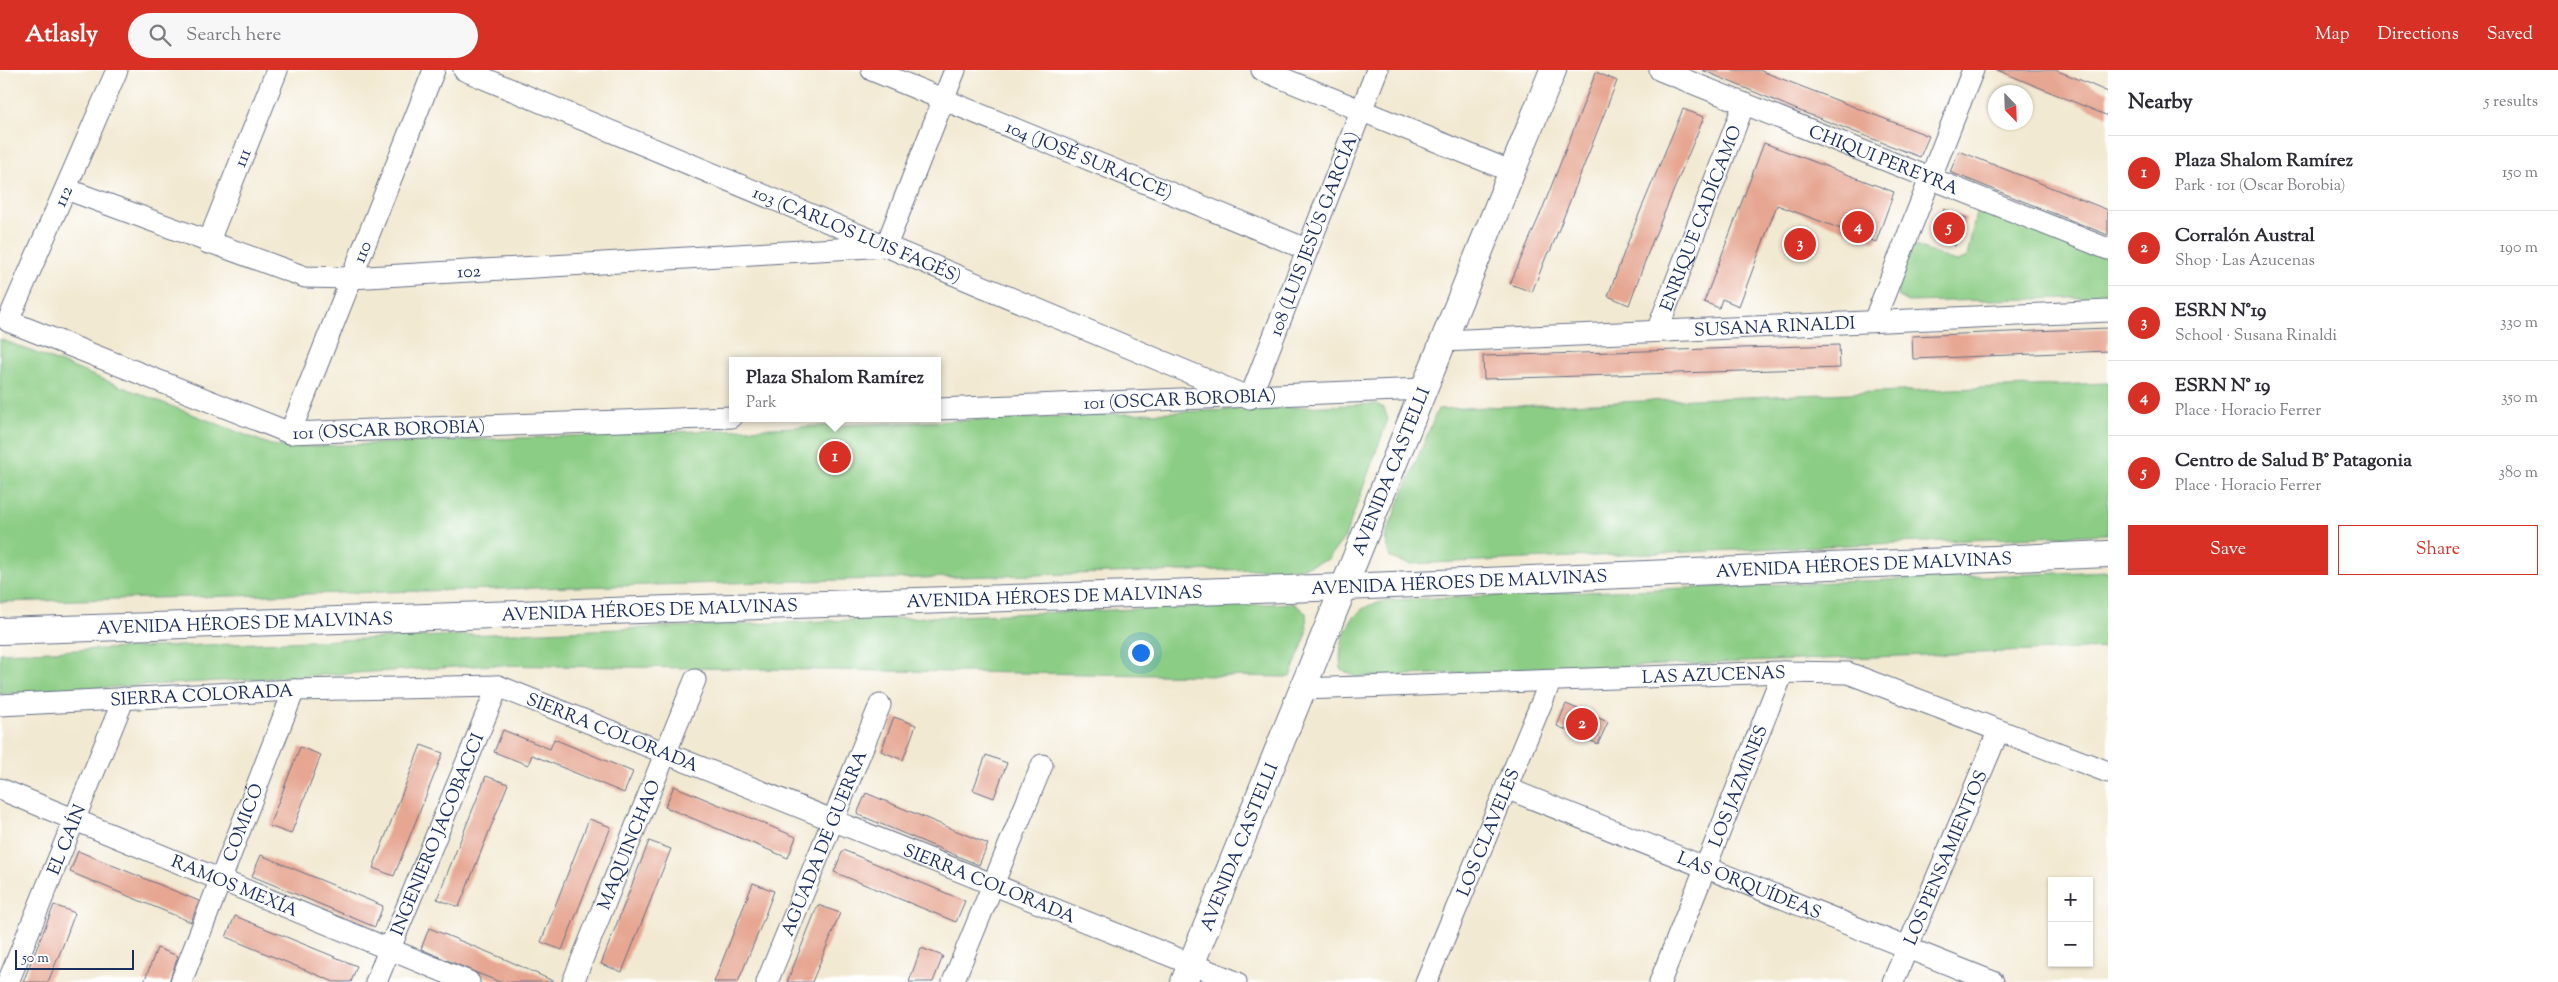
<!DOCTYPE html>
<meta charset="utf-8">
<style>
body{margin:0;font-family:"Sorts Mill Goudy",serif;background:#f7f7f7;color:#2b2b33}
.controls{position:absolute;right:15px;bottom:15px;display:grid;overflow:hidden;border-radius:0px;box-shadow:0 1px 4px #0004}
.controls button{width:45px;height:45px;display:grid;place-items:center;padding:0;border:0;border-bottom:1px solid #e1e1e2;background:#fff;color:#2b2b33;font:25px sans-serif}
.compass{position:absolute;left:1988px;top:15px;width:45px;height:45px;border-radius:50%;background:#fff;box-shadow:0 1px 4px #0004;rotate:157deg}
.scale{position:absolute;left:15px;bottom:12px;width:119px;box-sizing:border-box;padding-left:5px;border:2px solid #1b2f5e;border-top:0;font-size:14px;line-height:18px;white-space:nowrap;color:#1b2f5e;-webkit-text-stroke:4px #fff;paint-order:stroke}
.you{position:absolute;left:1140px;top:582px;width:18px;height:18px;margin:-12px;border:4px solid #fff;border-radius:50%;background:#1a73e8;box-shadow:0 0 0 8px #1a73e833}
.badge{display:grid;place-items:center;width:32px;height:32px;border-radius:50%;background:#d93025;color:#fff;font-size:16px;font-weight:700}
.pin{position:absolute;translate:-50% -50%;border:2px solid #fff;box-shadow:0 1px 5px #0006}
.popup{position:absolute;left:729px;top:287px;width:212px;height:65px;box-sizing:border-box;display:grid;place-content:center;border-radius:0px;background:#fff;filter:drop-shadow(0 1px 4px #0005);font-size:16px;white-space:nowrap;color:#7c7c81}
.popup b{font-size:19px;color:#2b2b33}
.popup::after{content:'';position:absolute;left:50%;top:100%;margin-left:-10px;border:10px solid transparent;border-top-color:#fff}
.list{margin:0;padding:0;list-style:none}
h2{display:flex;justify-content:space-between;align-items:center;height:65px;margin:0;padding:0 20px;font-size:21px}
h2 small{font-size:16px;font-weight:400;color:#7c7c81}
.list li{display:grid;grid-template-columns:32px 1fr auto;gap:15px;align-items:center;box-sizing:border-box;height:75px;padding:0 20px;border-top:1px solid #e1e1e2}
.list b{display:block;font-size:19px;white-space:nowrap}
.list p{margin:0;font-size:16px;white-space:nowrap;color:#7c7c81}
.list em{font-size:16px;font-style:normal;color:#7c7c81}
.actions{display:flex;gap:10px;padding:15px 20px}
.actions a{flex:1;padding:11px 0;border:1px solid #d93025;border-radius:0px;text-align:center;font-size:18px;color:#d93025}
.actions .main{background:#d93025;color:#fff}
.icon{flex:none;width:28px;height:28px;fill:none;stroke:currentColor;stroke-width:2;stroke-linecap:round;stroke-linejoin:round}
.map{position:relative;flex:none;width:2108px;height:912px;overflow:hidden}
header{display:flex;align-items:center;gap:30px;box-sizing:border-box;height:70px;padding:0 25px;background:#d93025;color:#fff}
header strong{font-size:24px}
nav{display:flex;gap:28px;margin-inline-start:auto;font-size:18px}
.search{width:350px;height:45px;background:#f7f7f7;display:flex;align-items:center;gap:12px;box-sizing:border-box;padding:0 18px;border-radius:28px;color:#7c7c81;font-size:19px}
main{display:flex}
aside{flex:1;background:#fff}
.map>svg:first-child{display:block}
.green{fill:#8ccd85;stroke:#547e72}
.building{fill:#e6a691}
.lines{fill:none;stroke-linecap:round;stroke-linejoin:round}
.minor-casing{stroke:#667087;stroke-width:23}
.major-casing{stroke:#667087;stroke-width:28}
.minor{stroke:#fff;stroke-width:21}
.major{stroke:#fff;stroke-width:26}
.labels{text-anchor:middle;stroke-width:4.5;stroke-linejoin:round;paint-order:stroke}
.street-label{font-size:18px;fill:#1b2f5e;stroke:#fff}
</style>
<header>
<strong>Atlasly</strong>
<div class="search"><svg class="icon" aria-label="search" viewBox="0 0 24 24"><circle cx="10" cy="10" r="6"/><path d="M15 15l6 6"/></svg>Search here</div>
<nav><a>Map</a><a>Directions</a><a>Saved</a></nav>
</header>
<main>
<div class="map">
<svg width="2108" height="912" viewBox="0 0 2108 912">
<rect width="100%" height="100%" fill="#fff"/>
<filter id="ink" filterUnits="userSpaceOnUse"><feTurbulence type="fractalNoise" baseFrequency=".02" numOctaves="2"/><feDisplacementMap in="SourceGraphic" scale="10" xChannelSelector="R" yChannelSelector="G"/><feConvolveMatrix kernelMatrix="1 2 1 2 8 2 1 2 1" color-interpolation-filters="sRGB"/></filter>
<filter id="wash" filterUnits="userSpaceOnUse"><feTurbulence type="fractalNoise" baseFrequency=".0096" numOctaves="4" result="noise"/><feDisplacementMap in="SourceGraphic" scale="20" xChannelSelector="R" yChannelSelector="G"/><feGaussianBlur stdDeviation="1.12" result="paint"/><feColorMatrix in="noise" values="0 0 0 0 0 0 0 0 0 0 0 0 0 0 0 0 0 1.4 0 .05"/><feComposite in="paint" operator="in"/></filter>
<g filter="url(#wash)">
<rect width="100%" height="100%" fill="#f2e9d2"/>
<!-- green -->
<g class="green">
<path d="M1978,133L2108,186V227L1908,232L1899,227L1896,218L1913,175L1956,192L1967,187Z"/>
<path d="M0,269L271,375L294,377L1376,334L1384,338L1388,349L1345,467L1327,490L1301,498L0,532Z"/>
<path d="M2108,313V464L1409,494L1390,488L1385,467L1438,339Z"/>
<path d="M2108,501V578L1355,607L1341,599C1338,577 1344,552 1364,538C1370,534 1380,533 1387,530Z"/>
<path d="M1293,533L1306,543L1307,563L1290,607L490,595L0,624V583Z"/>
</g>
<g id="blocks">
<!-- building -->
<g class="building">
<path d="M1702,0H1759L1929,66L1920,87L1795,39Z"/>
<path d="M1997,0H2055L2078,9L2108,22V46Z"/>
<path d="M1596,2L1617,11L1550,182H1548L1532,222L1510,214L1542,140Z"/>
<path d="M1683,39L1704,47L1651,175L1629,235L1608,226L1632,161Z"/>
<path d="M1764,73L1894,122L1876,172L1777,135L1739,236L1722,229L1719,238L1704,232Z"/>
<path d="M1959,81L2108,140V165L1950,102Z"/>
<path d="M1944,139L1967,148L1955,176L1932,167Z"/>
<path d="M2108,258V281L1913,289L1912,266Z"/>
<path d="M1839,275L1840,298L1484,309L1483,286Z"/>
<path d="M1566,634L1608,652L1598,674L1557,656Z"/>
<path d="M894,647L916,655L903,690L881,681Z"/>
<path d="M503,660L550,679L554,669L633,702L624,723L532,685L528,695L494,682Z"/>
<path d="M421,675L443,683L394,806L373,798Z"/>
<path d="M300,677L321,685L291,764L269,756Z"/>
<path d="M986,685L1007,693L994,728L973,720Z"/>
<path d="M486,706L508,714L459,837L437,829Z"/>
<path d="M674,716L796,767L788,788L665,737Z"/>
<path d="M866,723L988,774L979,795L857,744Z"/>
<path d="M589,749L611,757L562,880L541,872Z"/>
<path d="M649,771L671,779L622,902L601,894Z"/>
<path d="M843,780L965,831L956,852L834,802Z"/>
<path d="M78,781L199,831L191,852L70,802Z"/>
<path d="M261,785L383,836L375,857L252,806Z"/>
<path d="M753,813L774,821L761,856L738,912H714Z"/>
<path d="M54,835L75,843L62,878L48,912H23Z"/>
<path d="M818,835L840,843L826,878L812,912H787Z"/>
<path d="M235,846L357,896L351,912H334L226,867Z"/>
<path d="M429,858L507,890L555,912H500L477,903L421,879Z"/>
<path d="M157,878L178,886L169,912H144Z"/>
<path d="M921,878L943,886L933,912H909Z"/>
</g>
</g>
</g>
<g filter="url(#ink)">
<use href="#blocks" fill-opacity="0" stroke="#667087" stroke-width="1"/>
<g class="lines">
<!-- minor casing -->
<g class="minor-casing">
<g id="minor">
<path id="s1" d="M117,0L8,251L290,363L732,347"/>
<path id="s2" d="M464,0L1250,328L1377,0"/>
<path id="s3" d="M872,0L1306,179"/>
<path d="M1262,0L1510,101"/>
<path id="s4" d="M1660,0L2108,179"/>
<path id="s5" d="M66,119L305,207L351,208L886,176L955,0"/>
<path id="s6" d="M208,173L277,0"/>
<path d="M1874,251L1973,0"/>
<path id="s7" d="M1657,261L1744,34"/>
<path id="s8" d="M1443,271L2108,241"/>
<path id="s9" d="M938,339L1423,319"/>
<path id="s10" d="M290,363L434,0"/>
<path id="s11" d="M1303,619L1783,602L1848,603L2108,702"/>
<path id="s12" d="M0,635L294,620L498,616L1236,912"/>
<path id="s13" d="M1506,718L1993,912"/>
<path id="s14" d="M0,719L469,912"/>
<path id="s15" d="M8,912L124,628"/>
<path id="s16" d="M181,912L294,620"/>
<path id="s17" d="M376,912L498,616"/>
<path id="s18" d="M573,912L695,610"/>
<path id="s19" d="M767,912L880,635"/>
<path d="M953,912L1042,695"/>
<path id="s20" d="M1426,912L1550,612"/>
<path id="s21" d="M1660,912L1783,602"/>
<path id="s22" d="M1893,912L1998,662"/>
</g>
</g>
<!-- major casing -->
<g class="major-casing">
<g id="major">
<path id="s23" d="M0,561L1345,517L2108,484"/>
<path id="s24" d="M1184,912L1553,0"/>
</g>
</g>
<!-- minor -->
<use href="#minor" class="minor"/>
<!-- major -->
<use href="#major" class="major"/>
</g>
</g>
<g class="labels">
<!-- street labels -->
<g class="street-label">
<text dy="6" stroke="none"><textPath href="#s6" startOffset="92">111</textPath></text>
<text dy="6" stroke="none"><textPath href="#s3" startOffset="235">104 (JOSÉ SURACCE)</textPath></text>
<text dy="6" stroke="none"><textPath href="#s4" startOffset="241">CHIQUI PEREYRA</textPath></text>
<text transform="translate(63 126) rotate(-66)" y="6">112</text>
<text dy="6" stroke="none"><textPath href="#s7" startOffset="121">ENRIQUE CADÍCAMO</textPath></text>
<text dy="6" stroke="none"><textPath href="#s2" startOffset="426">103 (CARLOS LUIS FAGÉS)</textPath></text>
<text dy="6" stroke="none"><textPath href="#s2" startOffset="1028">108 (LUIS JESÚS GARCÍA)</textPath></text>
<text dy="6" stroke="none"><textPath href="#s10" startOffset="195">110</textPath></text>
<text dy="6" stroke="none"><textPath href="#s5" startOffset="419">102</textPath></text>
<text dy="6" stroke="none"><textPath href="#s8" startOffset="332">SUSANA RINALDI</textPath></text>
<text dy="6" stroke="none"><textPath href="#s9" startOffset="242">101 (OSCAR BOROBIA)</textPath></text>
<text dy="6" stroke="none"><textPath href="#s1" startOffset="676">101 (OSCAR BOROBIA)</textPath></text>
<text dy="6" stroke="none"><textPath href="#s24" startOffset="551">AVENIDA CASTELLI</textPath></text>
<text dy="6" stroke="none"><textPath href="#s23" startOffset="1865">AVENIDA HÉROES DE MALVINAS</textPath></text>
<text dy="6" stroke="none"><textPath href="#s23" startOffset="1460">AVENIDA HÉROES DE MALVINAS</textPath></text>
<text dy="6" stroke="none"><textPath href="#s23" startOffset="1055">AVENIDA HÉROES DE MALVINAS</textPath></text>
<text dy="6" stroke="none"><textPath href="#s23" startOffset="650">AVENIDA HÉROES DE MALVINAS</textPath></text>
<text dy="6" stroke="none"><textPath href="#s23" startOffset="245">AVENIDA HÉROES DE MALVINAS</textPath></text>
<text dy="6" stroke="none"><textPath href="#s11" startOffset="411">LAS AZUCENAS</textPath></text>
<text dy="6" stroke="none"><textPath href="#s12" startOffset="202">SIERRA COLORADA</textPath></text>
<text dy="6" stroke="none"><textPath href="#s12" startOffset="622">SIERRA COLORADA</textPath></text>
<text dy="6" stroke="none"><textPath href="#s21" startOffset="211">LOS JAZMINES</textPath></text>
<text dy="6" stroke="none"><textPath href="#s16" startOffset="171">COMICÓ</textPath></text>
<text dy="6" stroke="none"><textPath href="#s20" startOffset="162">LOS CLAVELES</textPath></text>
<text dy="6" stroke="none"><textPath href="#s17" startOffset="160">INGENIERO JACOBACCI</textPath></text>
<text dy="6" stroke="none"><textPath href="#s15" startOffset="154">EL CAÍN</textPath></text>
<text dy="6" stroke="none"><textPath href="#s19" startOffset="150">AGUADA DE GUERRA</textPath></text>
<text dy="6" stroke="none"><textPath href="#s18" startOffset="148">MAQUINCHAO</textPath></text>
<text dy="6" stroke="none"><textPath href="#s24" startOffset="146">AVENIDA CASTELLI</textPath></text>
<text dy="6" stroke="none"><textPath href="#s22" startOffset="135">LOS PENSAMIENTOS</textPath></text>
<text dy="6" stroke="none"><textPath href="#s12" startOffset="1028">SIERRA COLORADA</textPath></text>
<text dy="6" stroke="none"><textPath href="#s14" startOffset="254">RAMOS MEXÍA</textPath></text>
<text dy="6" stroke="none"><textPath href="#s13" startOffset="262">LAS ORQUÍDEAS</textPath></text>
</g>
</g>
</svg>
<div class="controls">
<button>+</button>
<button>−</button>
</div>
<svg class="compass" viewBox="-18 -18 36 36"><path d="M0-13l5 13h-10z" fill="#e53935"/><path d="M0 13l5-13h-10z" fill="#7c7c81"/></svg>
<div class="scale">50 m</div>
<div class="you"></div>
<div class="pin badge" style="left:835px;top:387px">1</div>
<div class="popup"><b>Plaza Shalom Ramírez</b>Park</div>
<div class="pin badge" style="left:1582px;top:654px">2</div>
<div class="pin badge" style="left:1800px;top:174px">3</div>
<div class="pin badge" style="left:1858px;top:157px">4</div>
<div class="pin badge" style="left:1949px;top:158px">5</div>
</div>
<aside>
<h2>Nearby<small>5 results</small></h2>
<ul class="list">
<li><span class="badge">1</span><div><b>Plaza Shalom Ramírez</b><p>Park · 101 (Oscar Borobia)</p></div><em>150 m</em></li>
<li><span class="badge">2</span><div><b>Corralón Austral</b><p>Shop · Las Azucenas</p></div><em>190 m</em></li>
<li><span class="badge">3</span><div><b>ESRN N°19</b><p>School · Susana Rinaldi</p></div><em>330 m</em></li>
<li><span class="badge">4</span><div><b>ESRN N° 19</b><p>Place · Horacio Ferrer</p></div><em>350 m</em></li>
<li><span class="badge">5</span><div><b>Centro de Salud B° Patagonia</b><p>Place · Horacio Ferrer</p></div><em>380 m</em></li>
</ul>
<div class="actions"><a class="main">Save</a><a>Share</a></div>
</aside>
</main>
